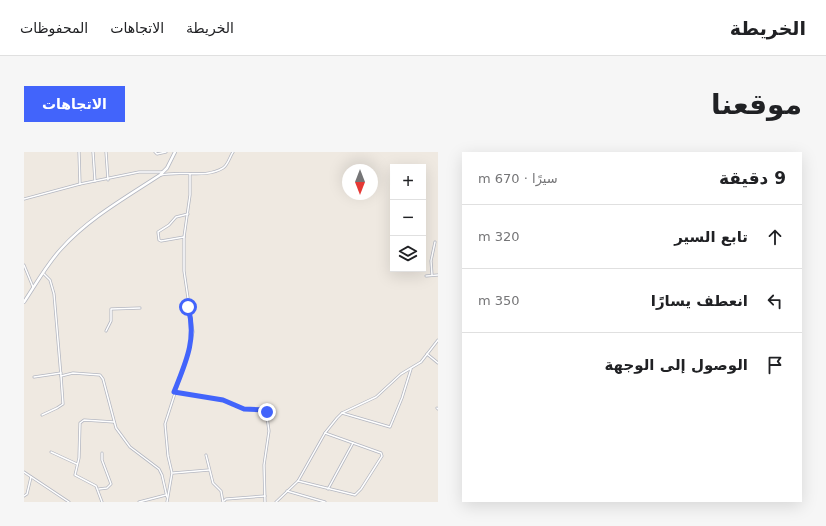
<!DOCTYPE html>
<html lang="ar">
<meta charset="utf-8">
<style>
body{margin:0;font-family:"DejaVu Sans","Noto Naskh Arabic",sans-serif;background:#f6f6f6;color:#202124;direction:rtl}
.controls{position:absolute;right:12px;top:12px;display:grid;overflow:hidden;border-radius:0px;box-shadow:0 4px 16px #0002}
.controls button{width:36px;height:36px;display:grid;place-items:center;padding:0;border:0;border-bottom:1px solid #e0e0e0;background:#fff;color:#202124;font:20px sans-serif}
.compass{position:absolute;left:318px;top:12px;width:36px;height:36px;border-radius:50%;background:#fff;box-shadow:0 4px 16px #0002;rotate:180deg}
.stop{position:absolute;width:12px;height:12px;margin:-9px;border:3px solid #4264fb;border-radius:50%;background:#fff}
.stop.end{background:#4264fb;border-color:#fff;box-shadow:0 1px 4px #0008}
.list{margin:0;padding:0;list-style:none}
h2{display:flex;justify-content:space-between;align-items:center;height:52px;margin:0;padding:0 16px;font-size:17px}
h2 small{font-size:13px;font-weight:400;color:#757577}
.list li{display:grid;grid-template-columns:26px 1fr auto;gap:12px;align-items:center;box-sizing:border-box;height:64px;padding:0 16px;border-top:1px solid #e0e0e0}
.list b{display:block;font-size:15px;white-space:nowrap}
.list em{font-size:13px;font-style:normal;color:#757577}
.icon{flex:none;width:22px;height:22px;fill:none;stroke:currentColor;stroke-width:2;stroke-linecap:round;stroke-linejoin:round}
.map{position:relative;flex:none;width:414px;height:350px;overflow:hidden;direction:ltr;border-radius:0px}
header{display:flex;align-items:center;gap:24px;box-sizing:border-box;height:56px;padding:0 20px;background:#fff;border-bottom:1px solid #e0e0e0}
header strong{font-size:19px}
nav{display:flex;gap:22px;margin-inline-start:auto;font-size:14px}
.intro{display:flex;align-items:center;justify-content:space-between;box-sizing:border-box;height:96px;padding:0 24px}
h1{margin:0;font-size:28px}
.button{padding:10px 18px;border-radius:0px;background:#4264fb;color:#fff;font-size:14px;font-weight:700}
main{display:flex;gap:24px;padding:0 24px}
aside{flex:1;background:#fff;border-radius:0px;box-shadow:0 4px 16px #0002}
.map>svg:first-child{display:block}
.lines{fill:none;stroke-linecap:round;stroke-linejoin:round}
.street-casing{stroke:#b4b7c1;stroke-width:3}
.secondary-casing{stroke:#b4b7c1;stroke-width:4}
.street{stroke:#fff;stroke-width:1.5}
.secondary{stroke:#fff;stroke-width:2.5}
.route{stroke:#4264fb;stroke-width:5}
</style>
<header>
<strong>الخريطة</strong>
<nav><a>الخريطة</a><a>الاتجاهات</a><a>المحفوظات</a></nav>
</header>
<div class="intro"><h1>موقعنا</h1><a class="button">الاتجاهات</a></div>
<main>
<aside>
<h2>9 دقيقة<small>سيرًا · 670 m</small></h2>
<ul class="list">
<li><svg class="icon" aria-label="ahead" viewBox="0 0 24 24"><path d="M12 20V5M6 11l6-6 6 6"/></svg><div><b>تابع السير</b></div><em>320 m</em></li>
<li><svg class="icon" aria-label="left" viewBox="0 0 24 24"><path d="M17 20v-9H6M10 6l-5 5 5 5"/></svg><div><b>انعطف يسارًا</b></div><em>350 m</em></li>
<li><svg class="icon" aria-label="arrive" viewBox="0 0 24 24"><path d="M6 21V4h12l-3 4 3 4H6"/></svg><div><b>الوصول إلى الوجهة</b></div></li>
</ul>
</aside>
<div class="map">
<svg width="414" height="350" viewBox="0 0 414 350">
<rect width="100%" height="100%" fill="#efe9e1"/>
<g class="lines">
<!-- street casing -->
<g class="street-casing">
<g id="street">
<path d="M55,0L56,32"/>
<path d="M69,0L71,29"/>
<path d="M82,0L84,28"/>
<path d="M131,0L133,2L142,0"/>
<path d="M137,23C157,18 181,27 199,16C204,13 206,4 209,0"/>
<path d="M0,47L56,32L115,20H139"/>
<path d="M160,85L137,89L135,88L134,80L145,73L152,65L164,62"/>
<path d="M0,113L9,135"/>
<path d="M20,122L26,128L30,142L37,224"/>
<path d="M408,123L407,109L411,90"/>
<path d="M402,124L414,123"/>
<path d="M82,179L87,169V157L116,156"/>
<path d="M403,202L414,211"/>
<path d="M10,225L37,221"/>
<path d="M150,240L199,248L220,257L242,258L245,279L240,313L241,350"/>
<path d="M413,256L414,257"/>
<path d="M318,261L366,275L378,246L387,217"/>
<path d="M18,263L33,256L39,252L37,224L49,221L76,223L79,227L92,276L106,295L135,317L138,323L143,345"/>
<path d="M27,300L53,312"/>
<path d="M182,303L189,331L197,339L199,350"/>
<path d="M0,320L45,350"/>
<path d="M149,321L185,318"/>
<path d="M274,329L331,343L337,337L358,304L357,301L301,281"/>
<path d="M75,337L83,336L87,332L78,308V301"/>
<path d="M304,337L329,291"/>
<path d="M263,339L301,350"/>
<path d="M0,344L3,342L7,325"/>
<path d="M200,349L202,347L241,344"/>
<path d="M78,350L72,334L51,323L55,306L56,271L60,268L90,270"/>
<path d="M115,350L142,343"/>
<path d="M143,350L148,321L144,304L141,272L164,201L169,180L160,119V85L166,43V22"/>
<path d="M252,350L274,329L301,281L313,266L318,261L352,245L377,222L397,210L414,188"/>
</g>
</g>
<!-- secondary casing -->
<g class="secondary-casing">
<path id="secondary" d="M0,150C12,132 23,112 37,97C65,66 101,46 136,23L143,16L151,0"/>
</g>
<!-- street -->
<use href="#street" class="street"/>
<!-- secondary -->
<use href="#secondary" class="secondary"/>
</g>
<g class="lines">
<!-- route -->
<path class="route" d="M164,155C173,187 162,210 150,240L199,248L220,257L241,258L243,260"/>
</g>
</svg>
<div class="controls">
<button>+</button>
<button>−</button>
<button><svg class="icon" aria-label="layers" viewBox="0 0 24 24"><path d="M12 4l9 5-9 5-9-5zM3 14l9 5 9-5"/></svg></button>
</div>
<svg class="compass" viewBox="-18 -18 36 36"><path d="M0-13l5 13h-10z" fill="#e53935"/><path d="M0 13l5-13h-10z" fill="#757577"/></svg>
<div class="stop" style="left:164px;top:155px"></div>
<div class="stop end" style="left:243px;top:260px"></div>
</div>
</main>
